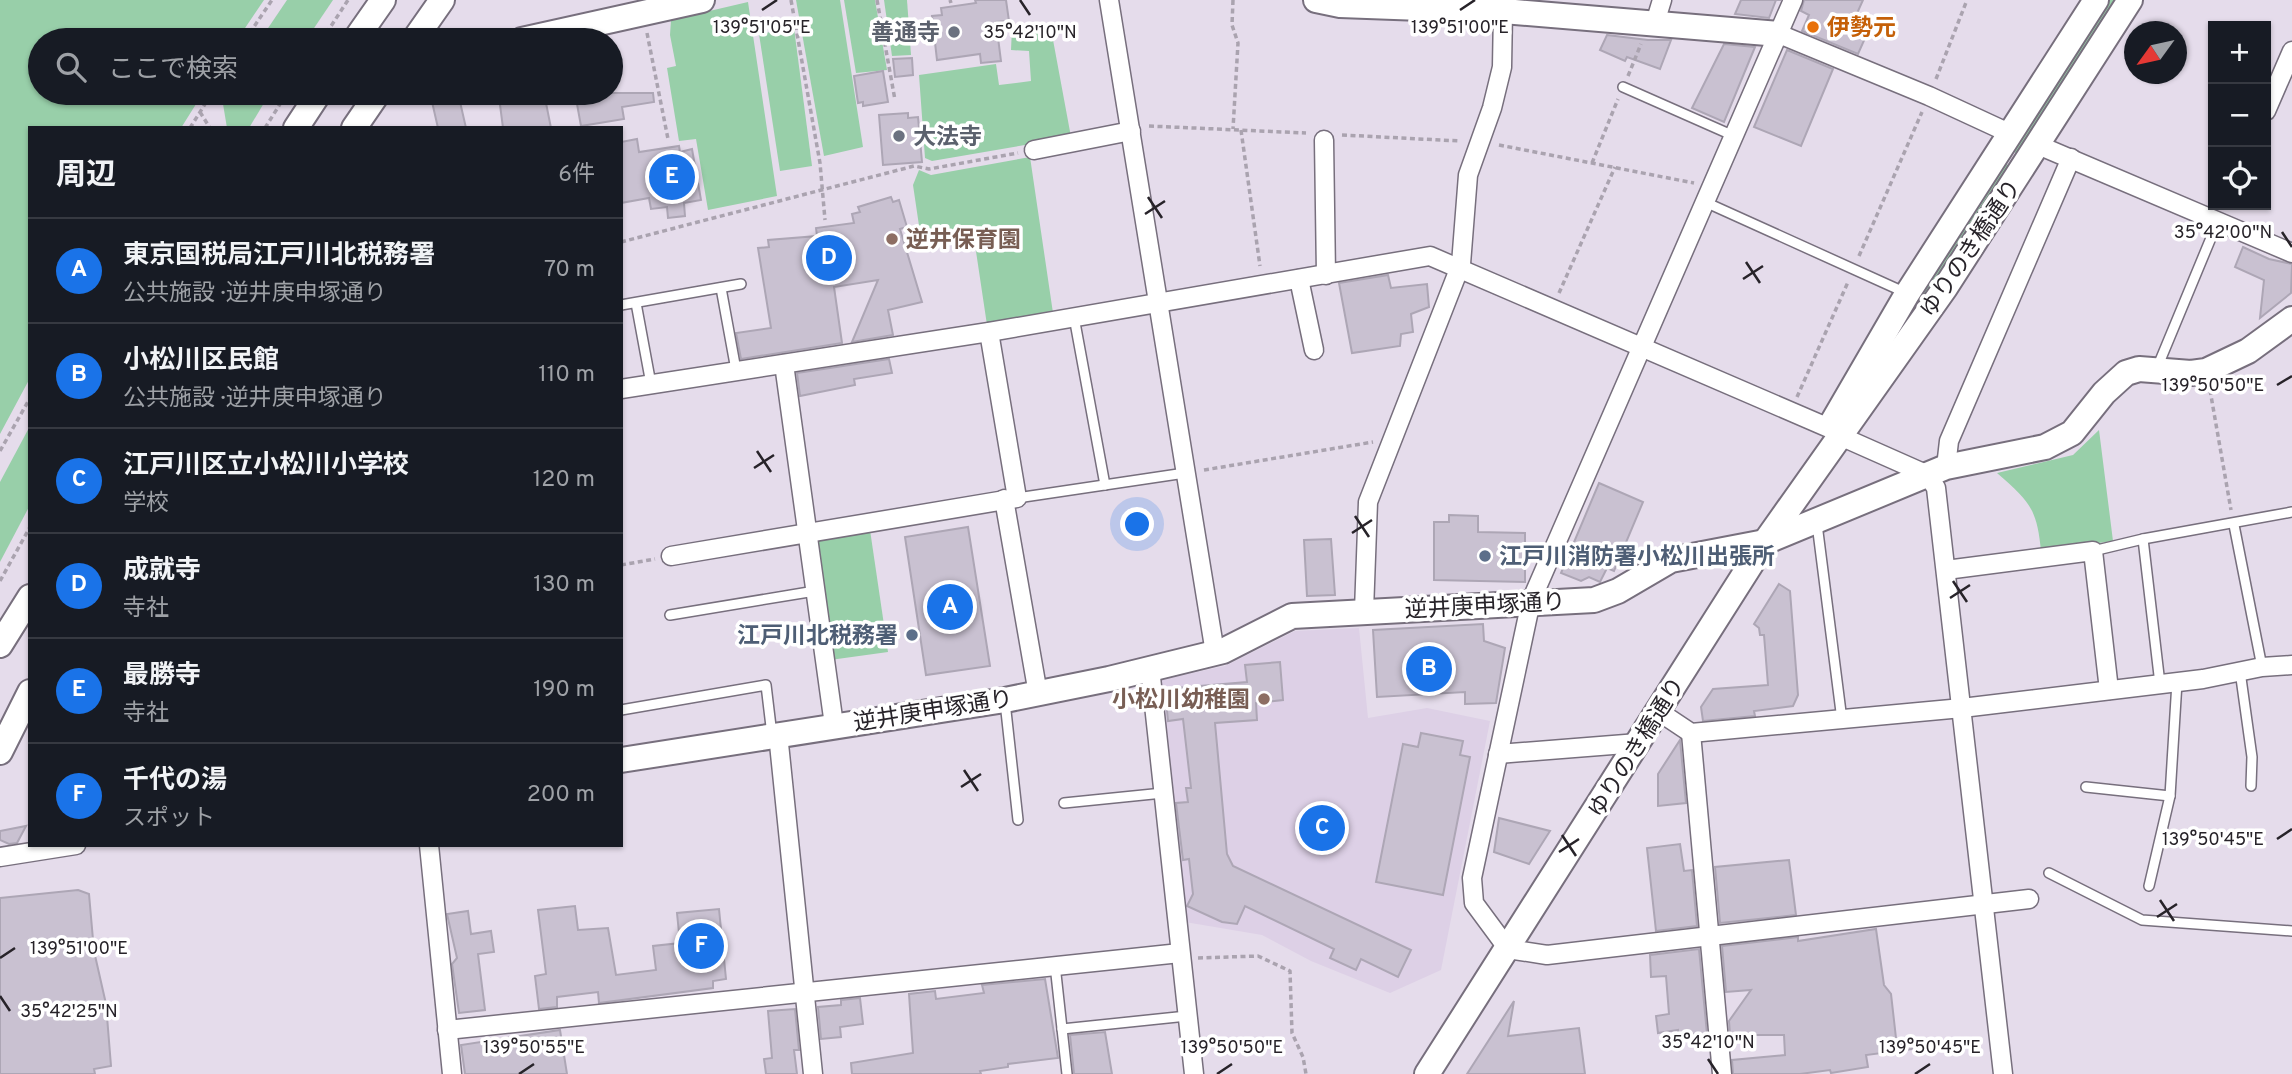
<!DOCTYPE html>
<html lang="ja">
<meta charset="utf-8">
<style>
body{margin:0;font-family:Overpass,"Noto Sans JP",sans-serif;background:#242831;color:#f1f3f6}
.controls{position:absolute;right:21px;top:21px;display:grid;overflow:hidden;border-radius:0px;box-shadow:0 2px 5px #0004}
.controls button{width:63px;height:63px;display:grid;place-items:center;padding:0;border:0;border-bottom:2px solid #363941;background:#171b24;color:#f1f3f6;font:35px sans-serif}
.compass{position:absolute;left:2124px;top:21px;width:63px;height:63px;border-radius:50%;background:#171b24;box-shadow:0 2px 5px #0004;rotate:237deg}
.you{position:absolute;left:1138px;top:525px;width:24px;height:24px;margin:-18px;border:5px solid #fff;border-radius:50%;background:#1a73e8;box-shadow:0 0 0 10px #1a73e833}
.badge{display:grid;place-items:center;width:46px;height:46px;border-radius:50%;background:#1a73e8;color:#fff;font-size:23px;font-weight:700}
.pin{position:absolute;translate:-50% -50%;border:4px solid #fff;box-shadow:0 2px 7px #0006}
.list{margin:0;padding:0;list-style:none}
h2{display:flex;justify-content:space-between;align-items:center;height:91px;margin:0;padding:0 28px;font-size:30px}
h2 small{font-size:23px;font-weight:400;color:#9ea1a6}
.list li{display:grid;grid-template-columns:46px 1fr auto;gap:21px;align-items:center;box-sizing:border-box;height:105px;padding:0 28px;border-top:2px solid #363941}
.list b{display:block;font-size:26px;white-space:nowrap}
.list p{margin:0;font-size:23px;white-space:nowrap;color:#9ea1a6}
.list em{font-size:23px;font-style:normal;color:#9ea1a6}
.icon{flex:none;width:38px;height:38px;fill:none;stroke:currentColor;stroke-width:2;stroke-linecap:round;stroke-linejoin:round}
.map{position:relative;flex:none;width:2292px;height:1074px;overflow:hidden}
.search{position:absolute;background:#171b24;box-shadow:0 2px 5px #0004;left:28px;top:28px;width:595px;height:77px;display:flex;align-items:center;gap:18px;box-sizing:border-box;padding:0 24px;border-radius:38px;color:#9ea1a6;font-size:26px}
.panel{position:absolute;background:#171b24;box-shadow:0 2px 5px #0004;left:28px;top:126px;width:595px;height:721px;border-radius:0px}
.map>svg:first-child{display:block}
.built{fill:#ddd0e6}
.green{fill:#98cfa9}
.building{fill:#c9c1d1;stroke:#ada6b5;stroke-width:2}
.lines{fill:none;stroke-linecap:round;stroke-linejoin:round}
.lane-casing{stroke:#776f7d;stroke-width:12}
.street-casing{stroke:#776f7d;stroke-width:21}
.secondary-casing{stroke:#776f7d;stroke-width:28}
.path{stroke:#aaa3af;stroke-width:3.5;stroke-dasharray:5 3.5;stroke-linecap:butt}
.lane{stroke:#fff;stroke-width:9}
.street{stroke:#fff;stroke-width:18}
.secondary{stroke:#fff;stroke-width:24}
.ticks{fill:none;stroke:#272329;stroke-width:2.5}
.food-dot{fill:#e8710a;stroke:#fff;stroke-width:2.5}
.worship-dot{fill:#6b7280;stroke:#fff;stroke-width:2.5}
.education-dot{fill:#8d6e63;stroke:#fff;stroke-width:2.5}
.service-dot{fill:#5c6f8a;stroke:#fff;stroke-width:2.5}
.labels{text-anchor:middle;stroke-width:7;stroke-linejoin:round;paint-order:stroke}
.food-label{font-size:23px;font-weight:bold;fill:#c56008;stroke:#fff;text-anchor:start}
.worship-label{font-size:23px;font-weight:bold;fill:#5b616d;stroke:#fff;text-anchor:end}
.education-label{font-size:23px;font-weight:bold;fill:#785e54;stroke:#fff;text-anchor:start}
.street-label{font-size:23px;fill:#272329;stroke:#fff}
.service-label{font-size:23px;font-weight:bold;fill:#4e5e75;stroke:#fff;text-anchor:start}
.ticks-label{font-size:18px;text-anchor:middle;fill:#272329;stroke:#fff;stroke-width:7;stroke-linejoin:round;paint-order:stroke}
</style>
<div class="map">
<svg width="2292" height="1074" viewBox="0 0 2292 1074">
<rect width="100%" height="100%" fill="#e5dceb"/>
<!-- built -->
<path class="built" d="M1359,628L1368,718L1427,708L1490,721L1441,970L1390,993L1311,961L1262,935L1185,922L1160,680L1225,666L1295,631Z"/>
<!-- green -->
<g class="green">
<path d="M0,0H264L237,40H40V93H203L181,128H30V378L0,434Z"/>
<path d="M287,0H333L306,40H260Z"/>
<path d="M796,0H840L863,147L824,156Z"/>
<path d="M844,0H875L887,70L856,73Z"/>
<path d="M884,0H907L911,55L892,56Z"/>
<path d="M2107,0H2116L2021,156L2009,149Z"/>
<path d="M748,2L777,196L708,210L696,139L679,141L667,68L676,66L670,35L671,20Z"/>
<path d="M794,28L812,166L780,171L759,34Z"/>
<path d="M1012,28L1051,29L1071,137L932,161L925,158L919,75L996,64L999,85L1031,81L1029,51L1011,50Z"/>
<path d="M226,93H260L267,98L249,128H227L222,98Z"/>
<path d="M1030,157L1053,313L987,325L974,238L922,246L913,185L919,170L931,175Z"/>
<path d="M2001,161L2013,168L1881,360Z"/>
<path d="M30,426V505L0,562V482Z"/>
<path d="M2099,430L2113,541L2041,551C2037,508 2029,501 1997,473L2073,455Z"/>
<path d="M870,530L888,652L830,660L812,538Z"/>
</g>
<!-- building -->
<g class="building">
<path d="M975,0H1006L1009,21L996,22L1001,61L981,63L980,54L937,60L932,16L942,15L941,8L976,3Z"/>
<path d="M1741,0H1781H1776L1769,18L1735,14Z"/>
<path d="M1804,0H1863L1854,20L1870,27L1858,54L1802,31L1809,15L1801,11Z"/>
<path d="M1607,35L1648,40H1671L1660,69L1627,57L1625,61L1600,50Z"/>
<path d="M1724,44L1755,47L1724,122L1692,108Z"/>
<path d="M1787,50L1833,69L1801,146L1754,127Z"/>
<path d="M912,58L913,75L895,77L893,59Z"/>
<path d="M883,71L888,102L863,106V102L858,103L854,76Z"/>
<path d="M430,93H458L466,128H438Z"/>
<path d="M521,93H544L551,128H503L499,97Z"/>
<path d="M575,93H653L654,102L622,107L624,119L581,126Z"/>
<path d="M908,113V118L918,117L922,162L883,165L879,115Z"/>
<path d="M637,139L639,152L679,146L680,152L692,149L701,200L684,203L685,216L668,218L667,207L651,209L649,198L621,203V142Z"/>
<path d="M891,197L893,202L899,200L907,227L900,229L922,302L888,310L893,335L852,342L878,280L834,287L842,343L741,359L736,333L771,328L758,248L769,247L768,240L817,236L816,228L854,223L852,214L860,212L858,207Z"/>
<path d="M2243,247L2269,259L2292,264L2291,293L2260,318L2264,280L2235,267Z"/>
<path d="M1388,275L1391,288L1427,284L1429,307L1411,314L1413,332L1401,334L1400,346L1352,353L1339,283Z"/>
<path d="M889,359L892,373L854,379L855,385L800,396L797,373Z"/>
<path d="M1599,483L1643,502L1614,571L1607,568L1600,582L1589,577L1581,581L1561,573Z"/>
<path d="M1449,515L1478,516V532L1525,533V582L1434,580V522H1449Z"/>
<path d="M968,527L990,666L926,675L905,537Z"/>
<path d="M1331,539L1335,595L1307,596L1304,540Z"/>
<path d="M1779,584L1790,591L1798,695L1793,706L1754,711L1755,716L1703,721L1701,707L1713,689L1768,685L1764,635H1760L1759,628L1754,624Z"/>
<path d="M1483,624L1484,641L1505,648L1496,703L1465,704V692L1377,697L1373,630Z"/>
<path d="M1280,662L1283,700L1256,703L1257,720L1215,723L1227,854L1233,866L1411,950L1398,977L1361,959L1356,970L1330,958L1334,949L1245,906L1237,924L1222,922L1187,906L1193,894L1189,859L1183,860L1176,803L1188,802L1186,788H1191L1183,719L1168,721L1165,689L1247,682L1245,665Z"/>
<path d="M1421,733L1463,741L1460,755L1470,757L1443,895L1376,882L1403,744L1418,747Z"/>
<path d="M1680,740L1686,803L1658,806V774Z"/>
<path d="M1499,818L1550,831L1529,864L1494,852Z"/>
<path d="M26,826L17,843L9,844L0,840V831Z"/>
<path d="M1680,844L1684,871L1692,870L1697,926L1656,931L1647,848Z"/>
<path d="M1789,860L1796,915L1720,923L1715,867Z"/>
<path d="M78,890L89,894L94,951L106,1004L111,1066L94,1069L95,1074H0V898Z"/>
<path d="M575,906L578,930L608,928L616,975L656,970L653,946L680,943L677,913L719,909L726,979L713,981V988L599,1003L598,992L557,997V1007L539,1009L535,976L546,974L538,910Z"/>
<path d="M468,911L471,934L491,931L494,952L478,954L485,1010L459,1013L452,964L457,958L447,914Z"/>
<path d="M1876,929L1884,985L1891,994L1896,1038L1920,1048L1866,1055L1868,1067L1831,1073L1830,1070L1800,1074H1733L1732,1060L1785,1055L1784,1035H1730L1729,1021L1751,990L1726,992L1722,946L1798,937V941Z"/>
<path d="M1699,949L1707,1034H1678V1030L1658,1033L1656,1016L1669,1014L1666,976L1651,977L1650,955Z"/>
<path d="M1045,979L1058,1058L1008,1064V1067L980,1071L981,1074H852L851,1063L913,1053L909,994L935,991L936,999L984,993L982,985Z"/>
<path d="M860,998L863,1024L840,1027L841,1037L821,1039L818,1007L841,1005V1000Z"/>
<path d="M1514,1001L1508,1036L1579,1028L1585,1074H1467Z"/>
<path d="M795,1009L799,1050H794L797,1074H766L764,1059L772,1058L768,1011Z"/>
<path d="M560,1030L567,1074H465L461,1045Z"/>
<path d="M1105,1032L1112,1074H1074L1070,1035Z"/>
</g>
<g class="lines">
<!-- lane casing -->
<g class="lane-casing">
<g id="lane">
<path d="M1623,87L1734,136"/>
<path d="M1705,202L1904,292"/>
<path d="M721,288L736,370"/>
<path d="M636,303L651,384"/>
<path d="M621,305L741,284"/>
<path d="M1074,317L1105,485"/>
<path d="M2157,368L2218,221"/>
<path d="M1017,498L1185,473"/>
<path d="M1817,524L1842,720"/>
<path d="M2234,525L2262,667"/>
<path d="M2143,539L2160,684"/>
<path d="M2093,551L2143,539L2292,512"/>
<path d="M670,615L815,591"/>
<path d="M2240,671L2252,757L2251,786"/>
<path d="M1005,702L1018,820"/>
<path d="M621,710L766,685L772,735"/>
<path d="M2086,787L2170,796"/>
<path d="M1064,803L1163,793"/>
<path d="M2049,873L2142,920L2292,931"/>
<path d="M2149,886L2170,796L2177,682"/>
<path d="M1055,965L1067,1074"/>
<path d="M1062,1029L1187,1016"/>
</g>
</g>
<!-- street casing -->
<g class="street-casing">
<g id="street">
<path d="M1109,0L1215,653"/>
<path d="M1793,0L1531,601L1472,878L1474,903L1508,949L1547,955L2029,899"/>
<path d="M1655,23L1662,0"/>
<path d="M1779,34L1929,96L2009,133"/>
<path d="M2266,111L2292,51"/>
<path d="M1324,140L1326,275"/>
<path d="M2038,145L2292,253"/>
<path d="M1034,150L1131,131"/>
<path d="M1299,279L1314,350"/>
<path d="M784,364L834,725"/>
<path d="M621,389L989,332L1430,256L1829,428"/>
<path d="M1840,436L1928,475L1936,488L2003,1074"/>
<path d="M1946,467L1949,441L2071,158"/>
<path d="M1004,499L1038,694"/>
<path d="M671,556L1017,498L989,332"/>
<path d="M1946,570L2093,551L2109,690"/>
<path d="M1364,611L1368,502L1461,264L1468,175L1492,108L1502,67L1503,11"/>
<path d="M1150,668L1194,1074"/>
<path d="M1658,711L1691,733L1962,708L2203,679L2262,667L2292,665"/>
<path d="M1691,733L1722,1074"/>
<path d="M778,734L813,1074"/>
<path d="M1498,754L1638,743"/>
<path d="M429,845L452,1074"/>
<path d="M0,857L76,845"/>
<path d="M447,1030L1180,953"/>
</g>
</g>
<!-- secondary casing -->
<g class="secondary-casing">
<g id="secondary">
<path d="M1316,0L1340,5L1503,11L1779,34"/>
<path d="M355,40L383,0"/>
<path d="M414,40L442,0"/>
<path d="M522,40L702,0"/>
<path d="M296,128L319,93"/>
<path d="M354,128L378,93"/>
<path d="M1832,423L1907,294L2096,0"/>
<path d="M0,645L30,597"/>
<path d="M0,752L30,692"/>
<path d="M621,760L1005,700L1109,679L1223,651L1292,616L1594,600L1618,591L1671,560L1765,542L1946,467L2045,447L2072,433L2104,393L2126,373L2139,369L2191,373L2206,371L2248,351L2292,319"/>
<path d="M1427,1074L1765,542L1945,288L2130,0"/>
</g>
</g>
<!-- path -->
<g class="path">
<path d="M791,0L820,163L825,220"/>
<path d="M877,0L895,100"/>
<path d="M950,0L951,3"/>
<path d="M1233,0L1232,25L1238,43L1233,129"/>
<path d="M647,33L668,139"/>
<path d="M245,40L272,0"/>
<path d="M322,40L348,0"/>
<path d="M1628,76L1641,44"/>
<path d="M1936,79L1967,0"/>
<path d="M200,112L210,128"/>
<path d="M1149,126L1306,133"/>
<path d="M190,128L212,93"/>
<path d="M265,128L287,93"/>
<path d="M1241,130L1260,266"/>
<path d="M1342,135L1460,141"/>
<path d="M1499,145L1694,183"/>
<path d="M1592,163L1618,99"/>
<path d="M621,242L914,166L929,169L1018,153"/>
<path d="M1859,256L1922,112"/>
<path d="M1559,293L1615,167"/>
<path d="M2210,390L2231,510"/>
<path d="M1797,397L1848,282"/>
<path d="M0,451L30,398"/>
<path d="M1204,470L1373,442"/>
<path d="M621,565L655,559"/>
<path d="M0,581L30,527"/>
<path d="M1198,958L1258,956L1290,971L1292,1033L1303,1057L1306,1074"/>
</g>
<!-- lane -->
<use href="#lane" class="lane"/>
<!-- street -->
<use href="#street" class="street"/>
<!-- secondary -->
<use href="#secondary" class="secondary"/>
</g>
<!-- ticks -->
<path class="ticks" d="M1020,0L1030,15M762,10L777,0M1460,10L1475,0M1148,197L1162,218M1145,214L1165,201M2282,232L2292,247M1746,262L1760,283M1743,279L1763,266M2277,385L2292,376M757,451L771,472M754,468L774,455M1355,516L1369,537M1352,533L1372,520M1953,581L1967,602M1950,598L1970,585M964,770L978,791M961,787L981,774M1562,835L1576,856M2277,839L2292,829M1559,852L1579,839M2160,900L2174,921M2157,917L2177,904M0,958L15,948M0,996L10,1011M1708,1059L1718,1074M519,1074L534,1064M1217,1074L1232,1064M1915,1074L1930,1064"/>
<!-- markers -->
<circle class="food-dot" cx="1813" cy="27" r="7"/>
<g class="worship-dot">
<circle cx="954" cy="32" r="7"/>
<circle cx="899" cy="136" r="7"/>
</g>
<g class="education-dot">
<circle cx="892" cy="239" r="7"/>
<circle cx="1264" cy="699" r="7"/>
</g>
<g class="service-dot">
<circle cx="1485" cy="556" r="7"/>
<circle cx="912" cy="635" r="7"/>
</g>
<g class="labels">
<!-- food labels -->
<g class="food-label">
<text x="1827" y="35">伊勢元</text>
</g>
<!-- worship labels -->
<g class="worship-label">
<text x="940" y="40">善通寺</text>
<text x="913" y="144" text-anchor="start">大法寺</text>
</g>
<!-- education labels -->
<g class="education-label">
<text x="906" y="247">逆井保育園</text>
<text x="1250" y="707" text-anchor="end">小松川幼稚園</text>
</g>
<!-- street labels -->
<g class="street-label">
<text transform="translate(1970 248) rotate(-56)" y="8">ゆりのき橋通り</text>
<text transform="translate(1485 605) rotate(-3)" y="8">逆井庚申塚通り</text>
<text transform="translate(933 710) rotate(-9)" y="8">逆井庚申塚通り</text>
<text transform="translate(1636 747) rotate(-58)" y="8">ゆりのき橋通り</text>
</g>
<!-- service labels -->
<g class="service-label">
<text x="1499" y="564">江戸川消防署小松川出張所</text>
<text x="898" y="643" text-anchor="end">江戸川北税務署</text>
</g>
</g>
<g class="ticks-label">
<text x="762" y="33">139°51'05"E</text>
<text x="1460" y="33">139°51'00"E</text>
<text x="1030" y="38">35°42'10"N</text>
<text x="2223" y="238">35°42'00"N</text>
<text x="2213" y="391">139°50'50"E</text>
<text x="2213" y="845">139°50'45"E</text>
<text x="79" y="954">139°51'00"E</text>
<text x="69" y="1017">35°42'25"N</text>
<text x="1708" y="1048">35°42'10"N</text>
<text x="534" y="1053">139°50'55"E</text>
<text x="1232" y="1053">139°50'50"E</text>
<text x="1930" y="1053">139°50'45"E</text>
</g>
</svg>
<div class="controls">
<button>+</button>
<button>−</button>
<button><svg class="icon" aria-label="locate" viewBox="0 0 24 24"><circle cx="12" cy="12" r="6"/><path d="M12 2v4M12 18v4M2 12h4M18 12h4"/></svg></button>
</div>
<svg class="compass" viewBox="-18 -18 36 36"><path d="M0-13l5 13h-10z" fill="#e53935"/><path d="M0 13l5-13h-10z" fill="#9ea1a6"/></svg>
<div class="you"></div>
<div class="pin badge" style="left:950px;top:607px">A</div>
<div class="pin badge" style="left:1429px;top:669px">B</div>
<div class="pin badge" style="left:1322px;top:828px">C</div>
<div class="pin badge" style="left:829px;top:258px">D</div>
<div class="pin badge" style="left:672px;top:177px">E</div>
<div class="pin badge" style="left:701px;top:946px">F</div>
<div class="search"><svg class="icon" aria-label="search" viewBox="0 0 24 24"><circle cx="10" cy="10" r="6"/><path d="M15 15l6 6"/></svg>ここで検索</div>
<section class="panel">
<h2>周辺<small>6件</small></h2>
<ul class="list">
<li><span class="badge">A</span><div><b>東京国税局江戸川北税務署</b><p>公共施設 · 逆井庚申塚通り</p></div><em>70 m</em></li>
<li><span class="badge">B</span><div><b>小松川区民館</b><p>公共施設 · 逆井庚申塚通り</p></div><em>110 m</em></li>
<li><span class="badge">C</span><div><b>江戸川区立小松川小学校</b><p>学校</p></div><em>120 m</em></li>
<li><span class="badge">D</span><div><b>成就寺</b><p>寺社</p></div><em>130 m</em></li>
<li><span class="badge">E</span><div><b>最勝寺</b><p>寺社</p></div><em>190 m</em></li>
<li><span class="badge">F</span><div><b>千代の湯</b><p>スポット</p></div><em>200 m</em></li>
</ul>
</section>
</div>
